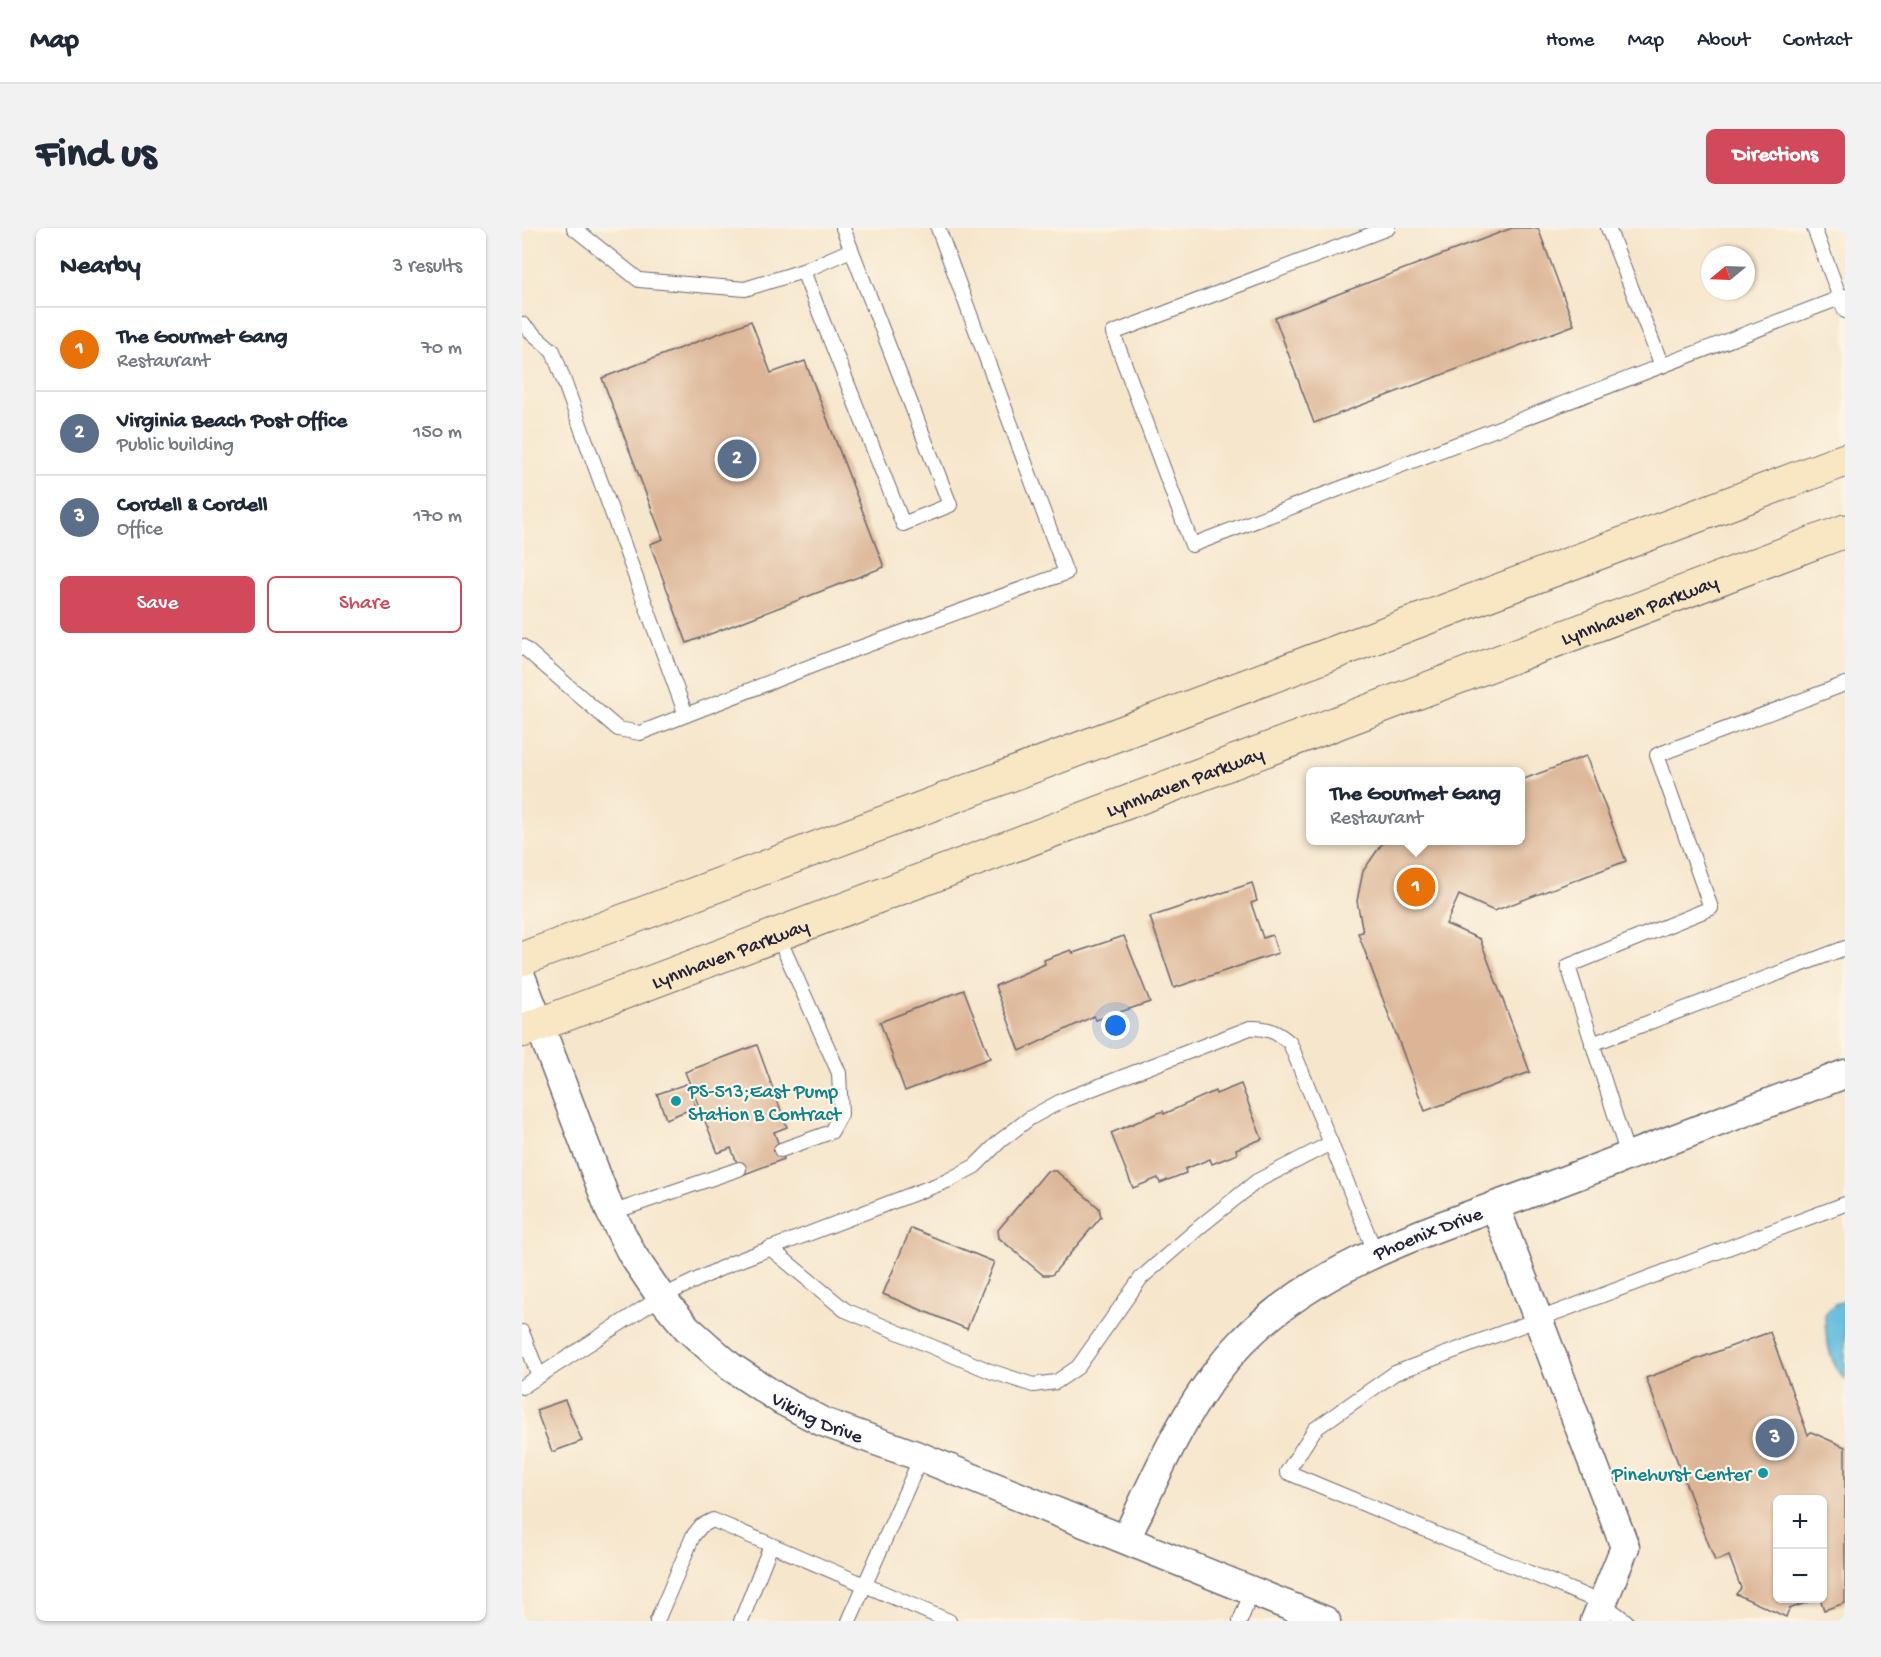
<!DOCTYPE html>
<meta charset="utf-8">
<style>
body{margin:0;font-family:"Gochi Hand",sans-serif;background:#f2f2f3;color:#1f2937}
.controls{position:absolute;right:18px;bottom:18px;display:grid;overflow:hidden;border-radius:9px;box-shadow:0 2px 4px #0004}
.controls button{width:54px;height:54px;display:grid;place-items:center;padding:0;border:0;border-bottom:2px solid #e0e1e3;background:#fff;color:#1f2937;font:30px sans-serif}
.compass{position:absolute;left:1179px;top:18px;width:54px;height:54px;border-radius:50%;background:#fff;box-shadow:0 2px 4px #0004;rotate:251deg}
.you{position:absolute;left:594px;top:798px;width:21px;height:21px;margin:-15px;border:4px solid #fff;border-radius:50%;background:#1a73e8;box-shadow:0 0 0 9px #1a73e833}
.badge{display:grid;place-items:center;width:39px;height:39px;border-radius:50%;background:#d1495b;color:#fff;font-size:20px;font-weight:700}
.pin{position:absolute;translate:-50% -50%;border:3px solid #fff;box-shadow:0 2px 6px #0006}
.popup{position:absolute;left:784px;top:539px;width:219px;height:78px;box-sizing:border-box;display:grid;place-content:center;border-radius:9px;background:#fff;filter:drop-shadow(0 2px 4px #0005);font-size:20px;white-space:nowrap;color:#747a83}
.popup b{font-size:22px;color:#1f2937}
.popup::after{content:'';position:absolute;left:50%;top:100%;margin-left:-12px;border:12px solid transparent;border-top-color:#fff}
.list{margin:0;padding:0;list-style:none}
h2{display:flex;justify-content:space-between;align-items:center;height:78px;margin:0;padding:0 24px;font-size:26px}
h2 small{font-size:20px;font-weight:400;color:#747a83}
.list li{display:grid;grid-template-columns:39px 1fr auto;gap:18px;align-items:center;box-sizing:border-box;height:84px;padding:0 24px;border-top:2px solid #e0e1e3}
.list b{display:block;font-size:22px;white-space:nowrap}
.list p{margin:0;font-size:20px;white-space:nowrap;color:#747a83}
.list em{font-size:20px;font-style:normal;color:#747a83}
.actions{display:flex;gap:12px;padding:18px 24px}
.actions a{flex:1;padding:14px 0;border:2px solid #d1495b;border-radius:9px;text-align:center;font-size:21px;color:#d1495b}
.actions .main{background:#d1495b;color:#fff}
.map{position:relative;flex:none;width:1323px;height:1393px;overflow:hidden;border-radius:9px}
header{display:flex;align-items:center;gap:36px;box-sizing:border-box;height:84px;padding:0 30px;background:#fff;border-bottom:2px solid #e0e1e3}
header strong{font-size:28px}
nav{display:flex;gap:33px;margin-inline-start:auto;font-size:21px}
.intro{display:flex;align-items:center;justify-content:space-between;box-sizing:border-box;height:144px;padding:0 36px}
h1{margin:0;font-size:42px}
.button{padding:15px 27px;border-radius:9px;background:#d1495b;color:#fff;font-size:21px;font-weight:700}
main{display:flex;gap:36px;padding:0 36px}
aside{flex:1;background:#fff;border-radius:9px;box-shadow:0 2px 4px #0004}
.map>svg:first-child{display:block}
.water{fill:#60bcde;stroke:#416f8c;stroke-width:1.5}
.building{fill:#dcb596}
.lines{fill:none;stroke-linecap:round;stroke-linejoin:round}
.service-casing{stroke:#6c676e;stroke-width:16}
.minor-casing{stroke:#6c676e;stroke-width:31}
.secondary-casing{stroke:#6c676e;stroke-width:35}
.service{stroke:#fff;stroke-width:14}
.minor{stroke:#fff;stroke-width:28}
.secondary{stroke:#f9e7c3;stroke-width:33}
.culture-dot{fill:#0f9aa8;stroke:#fcf5e5;stroke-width:2}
.labels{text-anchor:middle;stroke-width:4.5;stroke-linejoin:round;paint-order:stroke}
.street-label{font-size:20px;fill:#22223b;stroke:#fcf5e5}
.culture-label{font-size:20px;fill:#0d838f;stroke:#fcf5e5;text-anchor:start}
</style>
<header>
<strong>Map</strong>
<nav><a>Home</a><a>Map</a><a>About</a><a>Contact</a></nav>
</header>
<div class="intro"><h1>Find us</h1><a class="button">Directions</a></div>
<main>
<aside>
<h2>Nearby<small>3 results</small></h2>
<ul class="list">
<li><span class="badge" style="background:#e8710a">1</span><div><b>The Gourmet Gang</b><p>Restaurant</p></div><em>70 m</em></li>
<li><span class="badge" style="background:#5c6f8a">2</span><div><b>Virginia Beach Post Office</b><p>Public building</p></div><em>150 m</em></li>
<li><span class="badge" style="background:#5c6f8a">3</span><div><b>Cordell &amp; Cordell</b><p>Office</p></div><em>170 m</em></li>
</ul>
<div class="actions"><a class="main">Save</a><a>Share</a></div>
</aside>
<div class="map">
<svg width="1323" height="1393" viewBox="0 0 1323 1393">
<rect width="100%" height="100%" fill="#fcf5e5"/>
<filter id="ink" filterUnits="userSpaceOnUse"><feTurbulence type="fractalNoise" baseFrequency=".0167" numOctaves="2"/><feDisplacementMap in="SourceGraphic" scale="12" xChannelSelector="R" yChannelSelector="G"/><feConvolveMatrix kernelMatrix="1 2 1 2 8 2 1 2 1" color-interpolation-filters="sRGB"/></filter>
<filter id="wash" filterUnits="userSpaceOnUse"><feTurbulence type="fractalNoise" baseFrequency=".008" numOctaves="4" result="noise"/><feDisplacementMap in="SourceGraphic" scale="24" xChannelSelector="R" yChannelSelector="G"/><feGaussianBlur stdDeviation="1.35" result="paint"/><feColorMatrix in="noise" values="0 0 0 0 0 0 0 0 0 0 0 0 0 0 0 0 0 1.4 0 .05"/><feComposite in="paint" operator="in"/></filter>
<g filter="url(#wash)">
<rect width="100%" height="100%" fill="#f6e6cc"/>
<!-- water -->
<path class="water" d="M1323,1073V1151C1307,1135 1303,1109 1303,1086L1313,1076Z"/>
<g id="blocks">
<!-- building -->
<g class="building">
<path d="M990,0H1016L1052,97L792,195L753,90Z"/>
<path d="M229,93L249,145L283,133L362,339L165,415L128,316L141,311L80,150Z"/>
<path d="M1064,528L1104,633L972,683L937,667L924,696L958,711L1008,844L903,883L836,705L841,704L835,673L841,643L859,617L866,612H999V552Z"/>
<path d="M730,655L735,673L729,675L741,710L750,707L756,725L652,760L628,689Z"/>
<path d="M602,708L628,774L574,792L572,788L498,823L473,758L523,736L522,732L549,722L551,725Z"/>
<path d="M442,762L468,830L383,863L358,794Z"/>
<path d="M235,817L265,899L252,904L262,931L220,947L209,920L196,925L163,844Z"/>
<path d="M164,856L174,879L144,891L135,866Z"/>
<path d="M719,856L740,911L714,921L715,926L690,936L688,931L663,941L664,945L638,955L636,950L611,960L589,905L641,883L642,886L693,863L694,866Z"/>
<path d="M525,943H534L577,980L579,989L530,1047H521L477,1010L476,1002Z"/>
<path d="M389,1000L472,1034L445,1101L361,1066Z"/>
<path d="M1248,1104L1286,1207L1289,1204L1323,1219V1375L1302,1382L1298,1370H1300V1272H1256V1370L1294,1371L1267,1381L1264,1389L1214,1366L1219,1360L1207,1328L1193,1333L1124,1150Z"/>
<path d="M43,1172L60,1213L30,1224L14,1182Z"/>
</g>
</g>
</g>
<g filter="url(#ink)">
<use href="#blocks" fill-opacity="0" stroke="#6c676e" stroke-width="1.5"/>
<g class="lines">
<!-- service casing -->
<g class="service-casing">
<g id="service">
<path d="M52,0L117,52L223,61L281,43L329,22"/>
<path d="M866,0L591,105L670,317L1323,68"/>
<path d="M1086,0L1140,138"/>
<path d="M1292,0L1323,83"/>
<path d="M281,43L381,296L428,277L321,0"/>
<path d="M0,96L31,123L164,487"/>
<path d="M0,418L96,501L118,505L315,428L544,345L416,0"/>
<path d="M255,706L317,845L319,886L309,904L259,922"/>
<path d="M1070,816L1323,720"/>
<path d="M1106,928L1046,738L1189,680L1135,527L1323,456"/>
<path d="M89,985L217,941"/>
<path d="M248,1020L323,1082L468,1143L511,1157L534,1154L556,1139L619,1050L680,997L735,953L809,915"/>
<path d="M0,1104L17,1148"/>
<path d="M0,1159L139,1069L210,1035L425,953L453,938L478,913L508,890L541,872L728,800C745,799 755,804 768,815L854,1026"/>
<path d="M135,1393L171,1308L179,1298L191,1292L427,1393"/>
<path d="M219,1393L249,1317"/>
<path d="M327,1393L399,1229"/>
<path d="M718,1393L730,1363"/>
<path d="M1104,1393L1080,1375L765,1244L793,1201L873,1145L1323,976"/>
</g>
</g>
<!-- minor casing -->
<g class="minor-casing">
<g id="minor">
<path id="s1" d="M0,751L89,985L110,1026L139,1069L165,1100L209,1139L259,1172L301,1194L399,1229L804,1393"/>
<path d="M973,978L1103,1319L1073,1393"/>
<path id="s2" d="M604,1311C637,1241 666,1170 721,1113C799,1033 919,999 1022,960C1122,922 1223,884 1323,846"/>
</g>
</g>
<!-- secondary casing -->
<g class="secondary-casing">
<g id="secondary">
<path d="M0,731L1323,232"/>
<path id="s3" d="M0,803L1323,303"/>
</g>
</g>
<!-- service -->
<use href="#service" class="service"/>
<!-- minor -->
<use href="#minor" class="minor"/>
<!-- secondary -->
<use href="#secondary" class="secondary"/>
</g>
</g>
<!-- markers -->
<g class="culture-dot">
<circle cx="154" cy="873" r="6"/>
<circle cx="1241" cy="1245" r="6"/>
</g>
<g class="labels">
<!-- street labels -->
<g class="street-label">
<text dy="7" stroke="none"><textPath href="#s3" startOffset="1194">Lynnhaven Parkway</textPath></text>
<text dy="7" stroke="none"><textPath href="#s3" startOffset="708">Lynnhaven Parkway</textPath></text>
<text dy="7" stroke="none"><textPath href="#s3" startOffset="222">Lynnhaven Parkway</textPath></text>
<text dy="7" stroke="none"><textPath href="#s2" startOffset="447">Phoenix Drive</textPath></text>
<text dy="7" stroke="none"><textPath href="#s1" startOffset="548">Viking Drive</textPath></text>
</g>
<!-- culture labels -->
<g class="culture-label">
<text x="166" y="869">PS-513;East Pump<tspan x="166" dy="23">Station B Contract</tspan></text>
<text x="1229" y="1252" text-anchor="end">Pinehurst Center</text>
</g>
</g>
</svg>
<div class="controls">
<button>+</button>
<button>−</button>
</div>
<svg class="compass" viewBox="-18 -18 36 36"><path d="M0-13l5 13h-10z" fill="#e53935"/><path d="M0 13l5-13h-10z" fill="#747a83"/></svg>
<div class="you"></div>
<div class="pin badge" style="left:894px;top:659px;background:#e8710a">1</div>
<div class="popup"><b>The Gourmet Gang</b>Restaurant</div>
<div class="pin badge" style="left:215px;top:231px;background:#5c6f8a">2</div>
<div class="pin badge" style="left:1253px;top:1210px;background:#5c6f8a">3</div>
</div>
</main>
